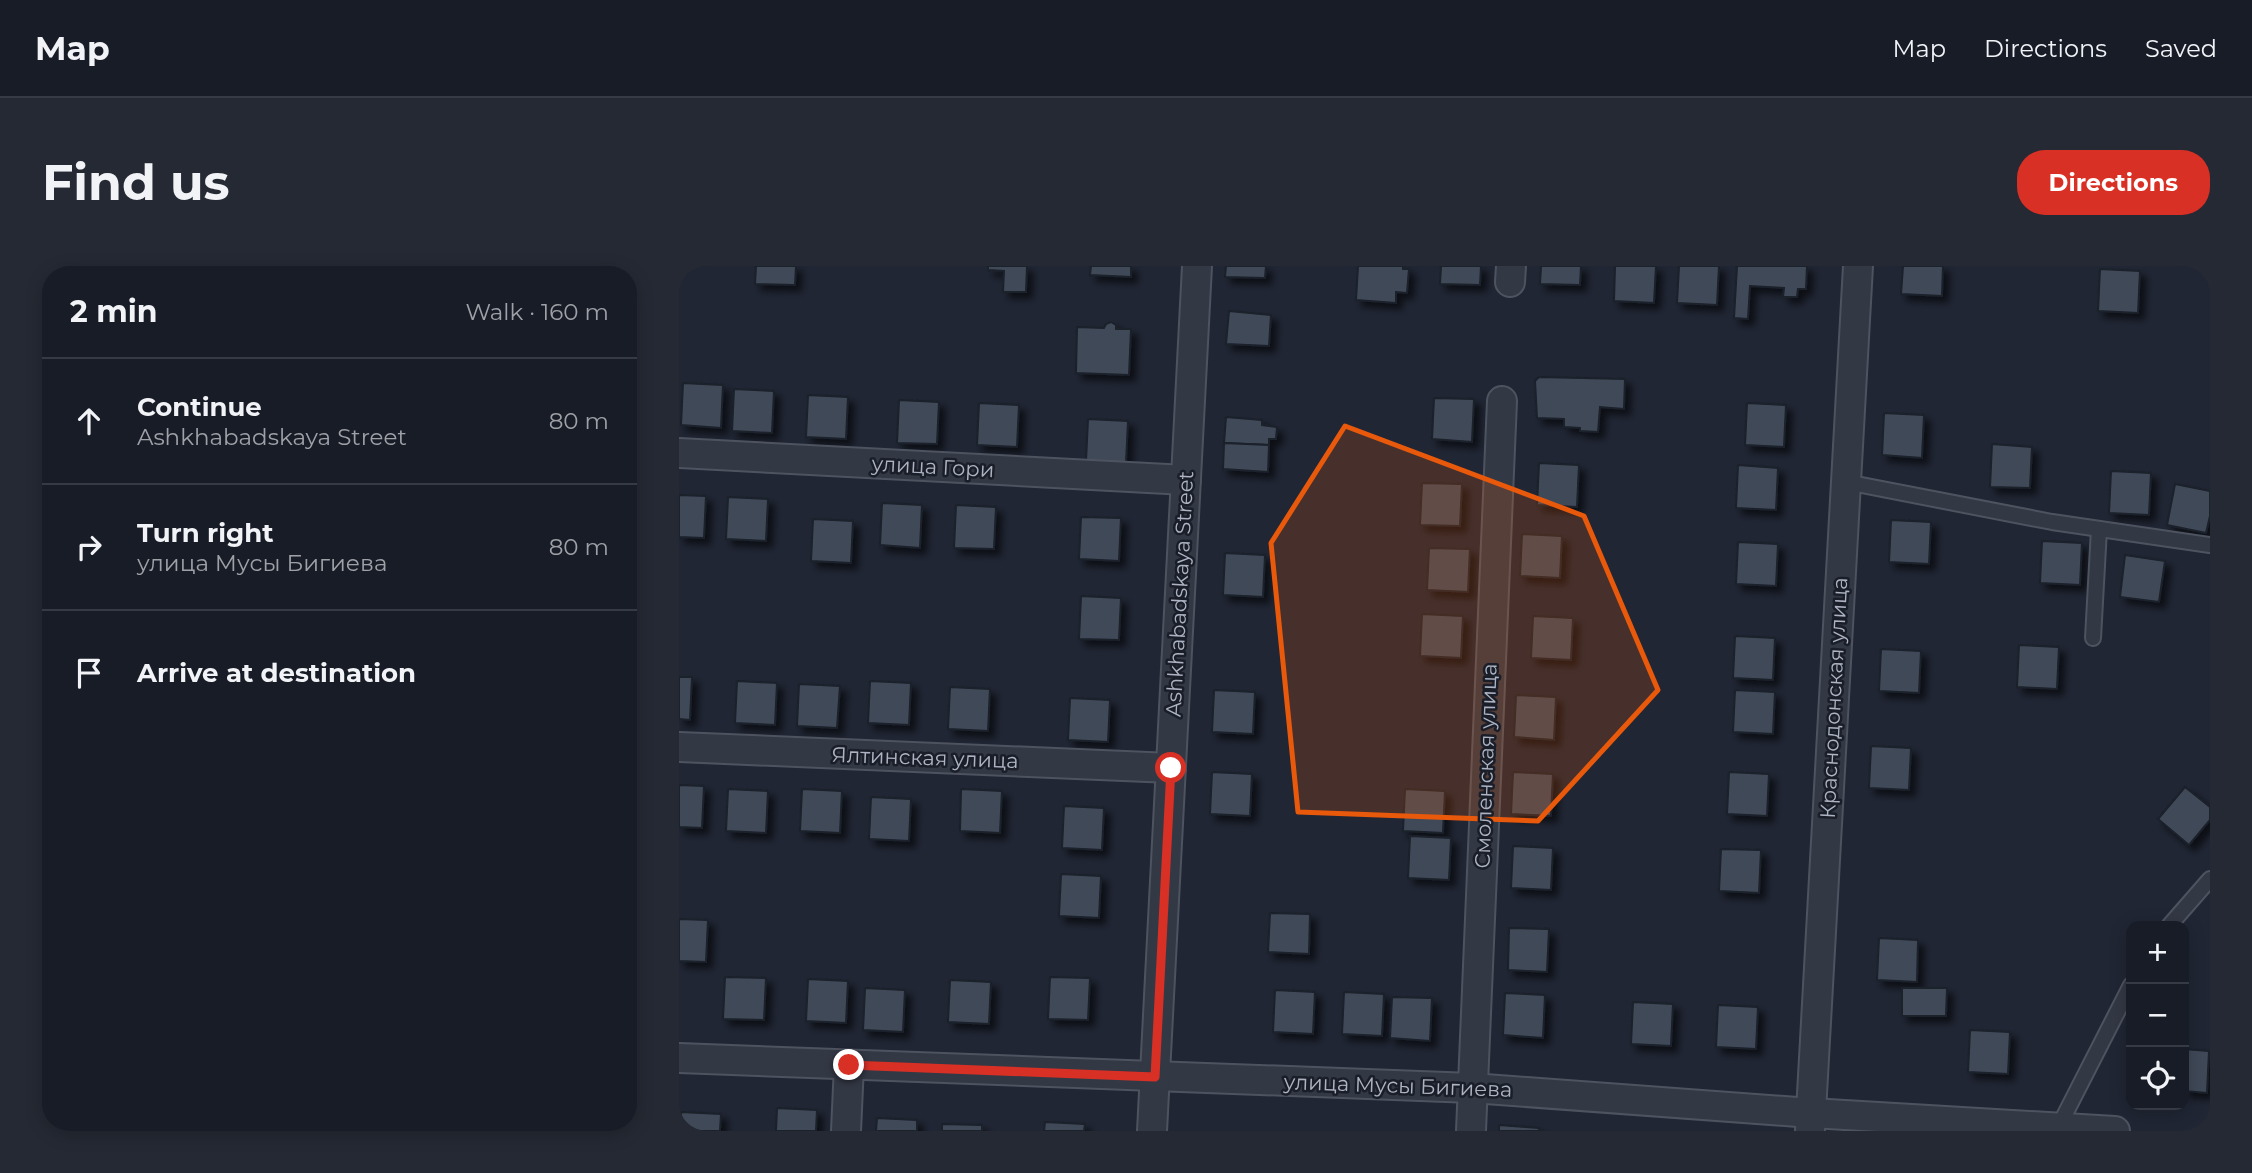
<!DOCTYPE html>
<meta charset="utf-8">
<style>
body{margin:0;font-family:Montserrat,sans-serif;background:#252933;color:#f1f3f6}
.controls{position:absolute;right:21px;bottom:21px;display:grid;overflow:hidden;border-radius:14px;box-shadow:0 4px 18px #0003}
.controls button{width:63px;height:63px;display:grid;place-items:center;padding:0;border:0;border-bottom:2px solid #363a44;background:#181c27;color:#f1f3f6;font:35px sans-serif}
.stop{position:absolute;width:21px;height:21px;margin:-16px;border:5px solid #d93025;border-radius:50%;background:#fff}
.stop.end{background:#d93025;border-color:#fff;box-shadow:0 2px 7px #0008}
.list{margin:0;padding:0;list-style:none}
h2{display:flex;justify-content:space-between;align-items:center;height:91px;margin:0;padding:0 28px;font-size:30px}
h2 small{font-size:23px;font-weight:400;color:#9fa1a7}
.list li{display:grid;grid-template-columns:46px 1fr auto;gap:21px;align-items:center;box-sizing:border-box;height:126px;padding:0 28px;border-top:2px solid #363a44}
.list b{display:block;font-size:26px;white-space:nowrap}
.list p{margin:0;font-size:23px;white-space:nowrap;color:#9fa1a7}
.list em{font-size:23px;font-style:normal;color:#9fa1a7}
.icon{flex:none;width:38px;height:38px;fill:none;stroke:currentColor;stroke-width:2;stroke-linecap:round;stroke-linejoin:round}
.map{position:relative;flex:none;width:1531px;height:865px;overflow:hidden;border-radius:28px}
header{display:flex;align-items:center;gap:42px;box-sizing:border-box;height:98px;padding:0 35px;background:#181c27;border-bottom:2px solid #363a44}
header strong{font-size:33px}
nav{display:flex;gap:38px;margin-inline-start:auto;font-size:24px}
.intro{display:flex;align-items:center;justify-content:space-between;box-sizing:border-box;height:168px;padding:0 42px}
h1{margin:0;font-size:49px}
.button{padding:18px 32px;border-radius:28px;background:#d93025;color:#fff;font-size:24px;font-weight:700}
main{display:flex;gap:42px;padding:0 42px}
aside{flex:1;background:#181c27;border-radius:28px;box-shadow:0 4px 18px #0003}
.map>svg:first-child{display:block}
.building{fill:#414959;stroke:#1b202b;stroke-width:2;filter:url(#shadow)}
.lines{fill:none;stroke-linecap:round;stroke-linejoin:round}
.service-casing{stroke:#4e5360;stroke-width:18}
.minor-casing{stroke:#4e5360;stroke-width:32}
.service{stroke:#333845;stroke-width:14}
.minor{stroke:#333845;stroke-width:28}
.route{stroke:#d93025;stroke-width:9}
.marked{fill:#e8590c;fill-opacity:0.2;stroke:#e8590c;stroke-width:5;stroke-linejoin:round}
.labels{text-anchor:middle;stroke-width:5;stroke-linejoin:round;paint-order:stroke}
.street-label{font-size:21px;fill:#adb3c2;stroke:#191e29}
</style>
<header>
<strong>Map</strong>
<nav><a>Map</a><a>Directions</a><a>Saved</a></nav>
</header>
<div class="intro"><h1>Find us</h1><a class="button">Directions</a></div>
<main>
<aside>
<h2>2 min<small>Walk · 160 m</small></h2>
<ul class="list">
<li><svg class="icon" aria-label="ahead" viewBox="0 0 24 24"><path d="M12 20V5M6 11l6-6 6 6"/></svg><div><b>Continue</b><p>Ashkhabadskaya Street</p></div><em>80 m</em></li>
<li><svg class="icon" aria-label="right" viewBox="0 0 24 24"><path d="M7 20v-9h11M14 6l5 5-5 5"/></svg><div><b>Turn right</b><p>улица Мусы Бигиева</p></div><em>80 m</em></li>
<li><svg class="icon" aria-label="arrive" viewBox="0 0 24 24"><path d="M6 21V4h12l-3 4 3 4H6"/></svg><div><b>Arrive at destination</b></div></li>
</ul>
</aside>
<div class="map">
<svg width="1531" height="865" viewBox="0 0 1531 865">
<defs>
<filter id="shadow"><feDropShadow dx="6" dy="6" stdDeviation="3.5" flood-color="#0009"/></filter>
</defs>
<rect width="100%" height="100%" fill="#202634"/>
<!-- building -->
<g class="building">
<path d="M77,0H117L116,19L76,18Z"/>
<path d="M309,0H348L347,26H324L325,5L309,4Z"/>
<path d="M412,0H452V11L411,9Z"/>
<path d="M547,0H587L586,12L546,11Z"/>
<path d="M679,0H724V3H730L728,27L717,26V37L677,34Z"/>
<path d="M762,0H802L801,19L761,18Z"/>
<path d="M862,0H902L901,19L861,18Z"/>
<path d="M936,0H977L975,37L935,35Z"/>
<path d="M1000,0H1040L1038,39L998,37Z"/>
<path d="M1058,0H1128L1127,23H1119L1118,31H1104L1105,22L1071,20L1069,53L1055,52Z"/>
<path d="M1224,0H1264L1263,30L1222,28Z"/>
<path d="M1421,3L1461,5L1459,47L1419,45Z"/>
<path d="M550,45L592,49L590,80L547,78Z"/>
<path d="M432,56L437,59V63H452L450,109L397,107L398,61L425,62L427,58Z"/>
<path d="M860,111L946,113L945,143L921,141L919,166L901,165V162L885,161V153L858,152L856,115Z"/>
<path d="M4,117L44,119L42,162L2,159Z"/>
<path d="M55,123L95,125L93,167L53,165Z"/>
<path d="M129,129L169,131L167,173L127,171Z"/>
<path d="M755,132L795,133L793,176L753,173Z"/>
<path d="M220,134L260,136L258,178L218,177Z"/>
<path d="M300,137L340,139L338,181L298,179Z"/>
<path d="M1068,137L1107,139L1105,181L1066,179Z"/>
<path d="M1205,147L1245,149L1243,192L1203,189Z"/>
<path d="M547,151L583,154V159L598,161L597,173H590V179L545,177Z"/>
<path d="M409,153L449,155L447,197L407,195Z"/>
<path d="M545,177L590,179L589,206L544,203Z"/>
<path d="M1313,178L1353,181L1351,222L1311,221Z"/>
<path d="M860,197L900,199L898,241L858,239Z"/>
<path d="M1059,199L1099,202L1097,244L1057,242Z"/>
<path d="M1432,205L1472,207L1470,249L1430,247Z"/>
<path d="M743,217L783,218L781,260L741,259Z"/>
<path d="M1496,218L1531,225V250L1527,267L1488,259Z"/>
<path d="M0,229L27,230L25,272L0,271Z"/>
<path d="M49,231L89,233L87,275L47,273Z"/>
<path d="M203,237L243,239L241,282L201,279Z"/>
<path d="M277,239L317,241L315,283L275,282Z"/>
<path d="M402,251L442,252L440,295L400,293Z"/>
<path d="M134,253L174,255L172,297L132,295Z"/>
<path d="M1212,254L1252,256L1250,298L1210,296Z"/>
<path d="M843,268L883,270L881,312L841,310Z"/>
<path d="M1363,275L1403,277L1401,319L1361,317Z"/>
<path d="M1059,276L1099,278L1097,320L1057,318Z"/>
<path d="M750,282L791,283L789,326L748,324Z"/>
<path d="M546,287L586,289L584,331L544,329Z"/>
<path d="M1446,289L1486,295L1480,336L1441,331Z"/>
<path d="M402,330L442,332L440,374L400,373Z"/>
<path d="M743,348L784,350L782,392L741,390Z"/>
<path d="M854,350L894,352L892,394L852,392Z"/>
<path d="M1056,370L1096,372L1094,414L1054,412Z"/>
<path d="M1340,379L1380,381L1378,423L1338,421Z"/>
<path d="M1202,383L1242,385L1240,427L1200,425Z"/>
<path d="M0,411H13L11,454L0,453Z"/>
<path d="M58,415L98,417L96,459L56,457Z"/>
<path d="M191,415L232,417L230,459L189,457Z"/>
<path d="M120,418L161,420L158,462L118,460Z"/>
<path d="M271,421L311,423L309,465L269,463Z"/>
<path d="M535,424L576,426L574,468L533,466Z"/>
<path d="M1056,424L1096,426L1094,468L1054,466Z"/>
<path d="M837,429L877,431L875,474L835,471Z"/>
<path d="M391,432L431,434L429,476L389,474Z"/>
<path d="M1192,480L1232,482L1230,524L1190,522Z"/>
<path d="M533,506L573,508L571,550L531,548Z"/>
<path d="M834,506L874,508L872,550L832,548Z"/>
<path d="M1050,506L1090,508L1088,550L1048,548Z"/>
<path d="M0,519L25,520L23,562L0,561Z"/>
<path d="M1506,521L1531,541V554L1510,579L1479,553Z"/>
<path d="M49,523L89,525L87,567L47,565Z"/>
<path d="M123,523L163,525L161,567L121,565Z"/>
<path d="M282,523L323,525L321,567L281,565Z"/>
<path d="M726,523L766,525L764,567L724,565Z"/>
<path d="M192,531L232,533L230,575L190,573Z"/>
<path d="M385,540L425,542L423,584L383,582Z"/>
<path d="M731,570L772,572L770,614L729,612Z"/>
<path d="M834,580L874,582L872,624L832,622Z"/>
<path d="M1042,583L1082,584L1080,627L1040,625Z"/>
<path d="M382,608L422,610L420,652L380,650Z"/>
<path d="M591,647L631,648L630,688L589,686Z"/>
<path d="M0,653L29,654L27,696L0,695Z"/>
<path d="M830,662L870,663L868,706L829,704Z"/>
<path d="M1200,672L1239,674L1238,716L1198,714Z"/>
<path d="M46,711L87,712L85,754L44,753Z"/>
<path d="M371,711L411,712L409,754L369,753Z"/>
<path d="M129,713L169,715L167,757L127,755Z"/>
<path d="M271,714L312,716L310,758L269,756Z"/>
<path d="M186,722L226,724L224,766L184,764Z"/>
<path d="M1223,722H1268L1267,750H1223Z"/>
<path d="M596,724L636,726L634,768L594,766Z"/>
<path d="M665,726L705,728L703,770L663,768Z"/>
<path d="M826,727L866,729L864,772L824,769Z"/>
<path d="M713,731L753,732L751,775L711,772Z"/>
<path d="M954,736L994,738L992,780L952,778Z"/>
<path d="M1039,739L1079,741L1077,783L1037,781Z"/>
<path d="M1291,764L1331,766L1329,808L1289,806Z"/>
<path d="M1505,783L1530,785L1528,827L1505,825Z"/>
<path d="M98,842L138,844L137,865H97Z"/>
<path d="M2,846L42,848L41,865H1Z"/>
<path d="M198,852L238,854V865H197Z"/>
<path d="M366,856L406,858L405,865H365Z"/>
<path d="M263,858L303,859V865H263Z"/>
<path d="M820,859L860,862V865H820Z"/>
</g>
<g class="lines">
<!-- service casing -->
<g class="service-casing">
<g id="service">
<path d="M1167,216L1373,256L1531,279"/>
<path d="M1414,372L1420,263"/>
<path d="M1490,660L1531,613"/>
<path d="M1379,862L1452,719"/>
</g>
</g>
<!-- minor casing -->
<g class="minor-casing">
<g id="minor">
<path d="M831,16L832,0"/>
<path d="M0,187L507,214"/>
<path d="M0,481L492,502"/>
<path d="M0,792L793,822L1132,847L1436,865"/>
<path d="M1131,864L1179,0"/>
<path d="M167,865L170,799"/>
<path d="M473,865L518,0"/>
<path d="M792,865L823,135"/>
</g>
</g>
<!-- service -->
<use href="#service" class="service"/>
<!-- minor -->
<use href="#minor" class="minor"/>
</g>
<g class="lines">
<!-- route -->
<path class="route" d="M170,799L476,811L492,502"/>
</g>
<!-- marked area -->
<path class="marked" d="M666,160L905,250L979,424L859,555L619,546L592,277Z"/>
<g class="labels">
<!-- street labels -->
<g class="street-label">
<text transform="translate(254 201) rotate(3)" y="7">улица Гори</text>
<text transform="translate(501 328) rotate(-87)" y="7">Ashkhabadskaya Street</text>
<text transform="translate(1155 432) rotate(-87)" y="7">Краснодонская улица</text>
<text transform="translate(246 492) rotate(2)" y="7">Ялтинская улица</text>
<text transform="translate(807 500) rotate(-88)" y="7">Смоленская улица</text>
<text transform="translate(719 820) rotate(2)" y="7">улица Мусы Бигиева</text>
</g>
</g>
</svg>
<div class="controls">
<button>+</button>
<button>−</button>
<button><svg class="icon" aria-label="locate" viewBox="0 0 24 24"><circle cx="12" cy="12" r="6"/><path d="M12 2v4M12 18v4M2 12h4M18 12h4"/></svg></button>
</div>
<div class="stop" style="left:492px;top:502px"></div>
<div class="stop end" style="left:170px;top:799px"></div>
</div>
</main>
